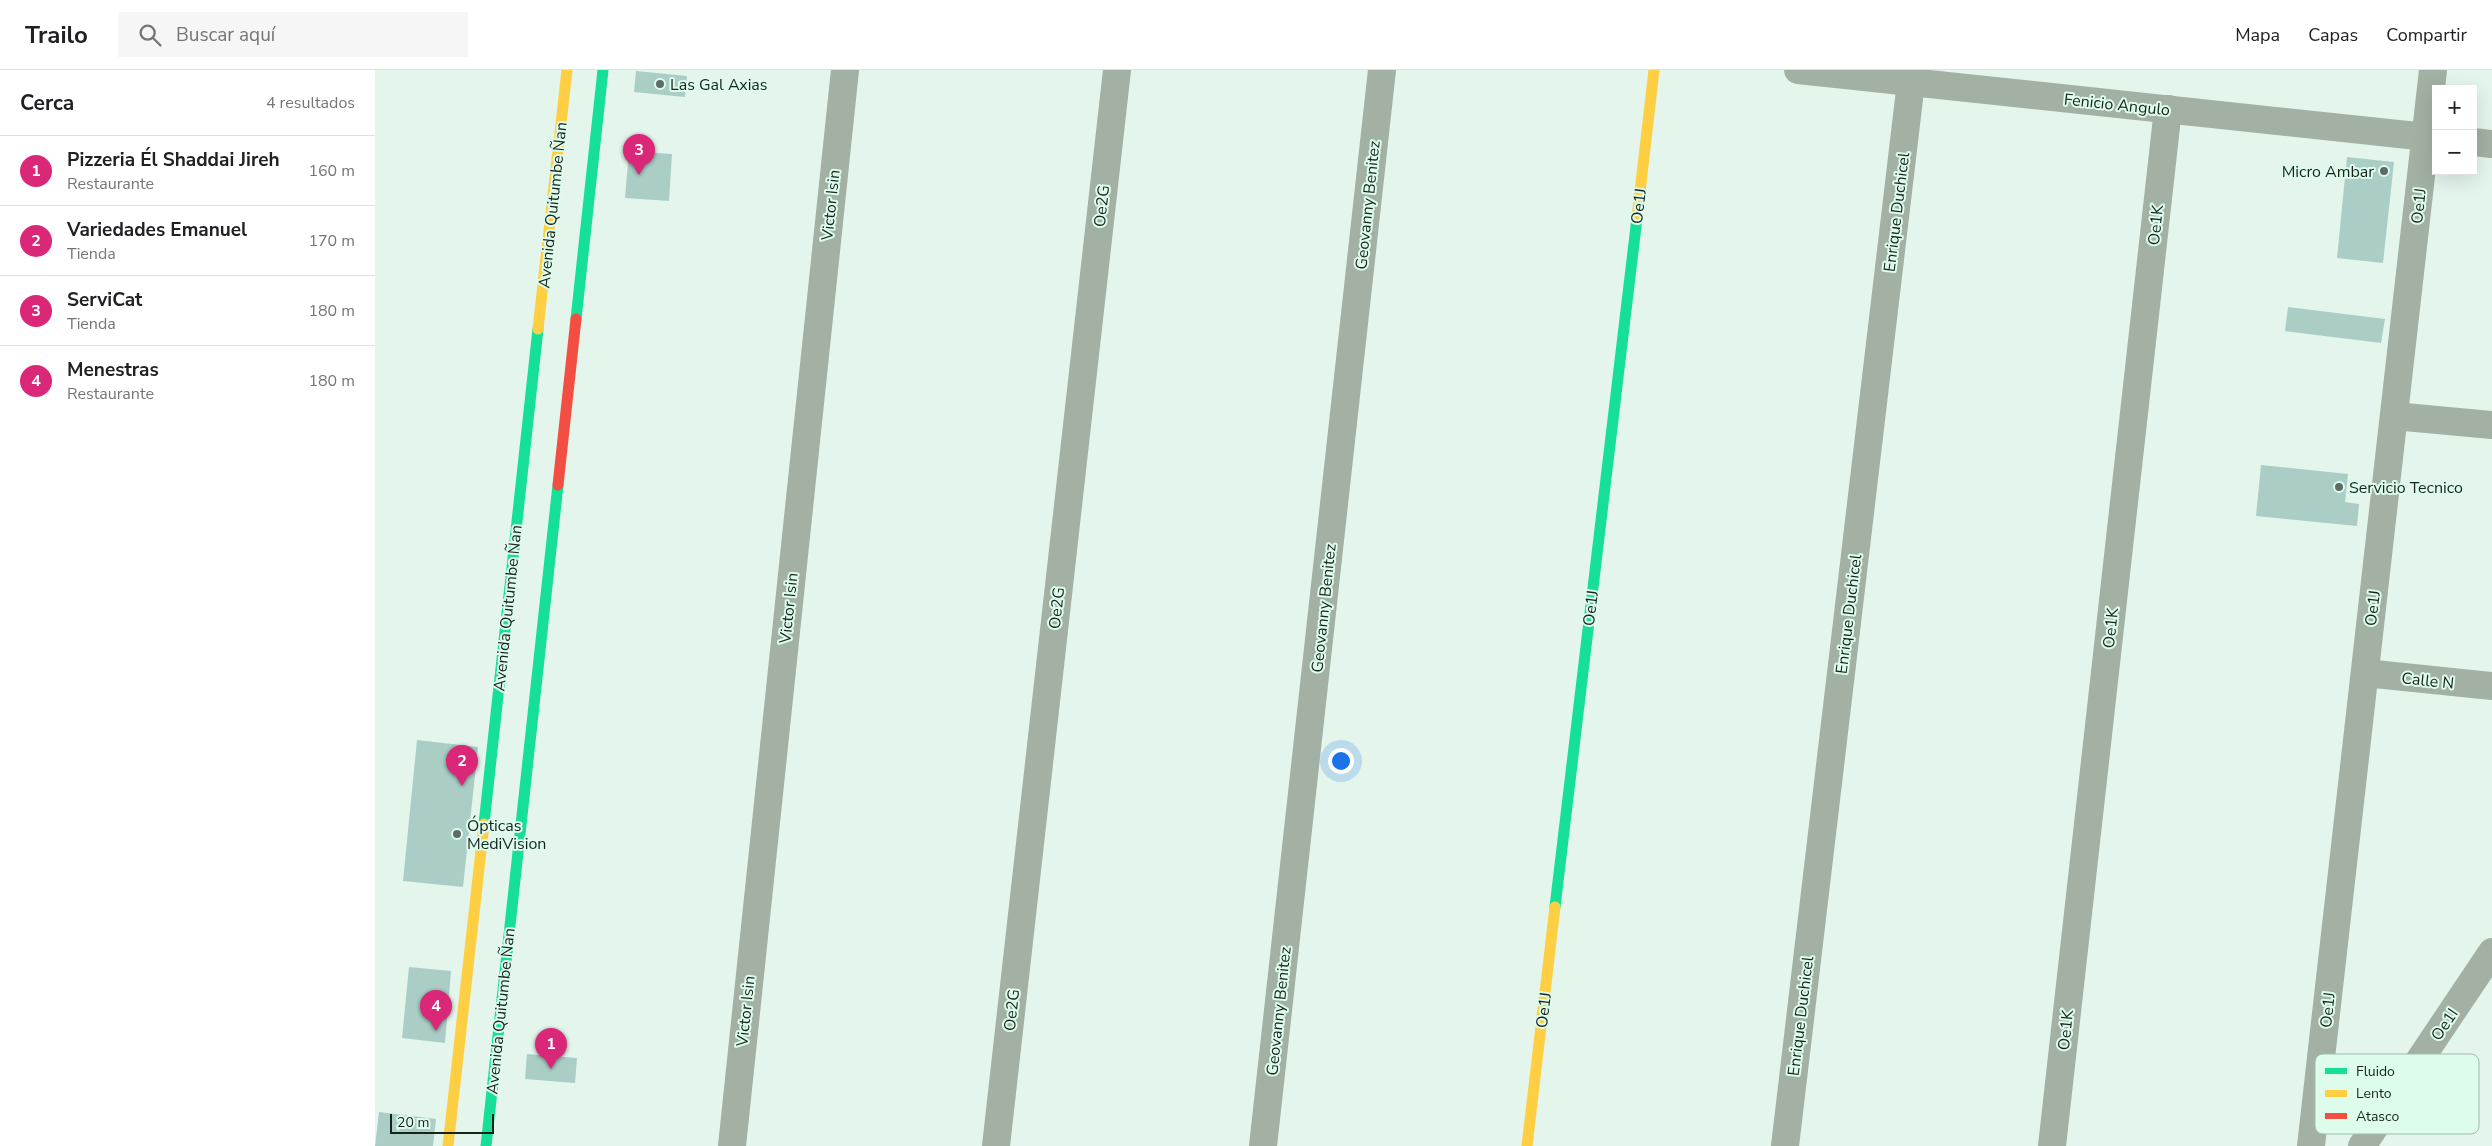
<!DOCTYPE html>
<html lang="es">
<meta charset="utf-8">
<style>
body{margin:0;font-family:"Nunito Sans",sans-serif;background:#f6f6f6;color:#202124}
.controls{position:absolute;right:15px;top:15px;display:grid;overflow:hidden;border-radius:0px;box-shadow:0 5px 20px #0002}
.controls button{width:45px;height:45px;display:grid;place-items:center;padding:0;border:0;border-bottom:1px solid #e0e0e0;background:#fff;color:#202124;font:25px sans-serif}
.scale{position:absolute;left:15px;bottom:12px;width:104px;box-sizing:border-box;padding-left:5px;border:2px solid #18231d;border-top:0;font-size:14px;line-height:18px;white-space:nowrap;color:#18231d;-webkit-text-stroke:4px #ddfcec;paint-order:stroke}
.you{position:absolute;left:965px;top:690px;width:18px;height:18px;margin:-12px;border:4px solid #fff;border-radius:50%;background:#1a73e8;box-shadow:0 0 0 8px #1a73e833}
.badge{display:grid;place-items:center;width:32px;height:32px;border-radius:50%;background:#db2777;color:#fff;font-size:16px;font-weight:700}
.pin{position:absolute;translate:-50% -41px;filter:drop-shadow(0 1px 2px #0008)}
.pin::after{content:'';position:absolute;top:26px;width:18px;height:15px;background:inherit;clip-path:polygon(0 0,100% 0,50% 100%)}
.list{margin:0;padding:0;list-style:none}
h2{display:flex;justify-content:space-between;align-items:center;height:65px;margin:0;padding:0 20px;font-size:21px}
h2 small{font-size:16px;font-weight:400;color:#757577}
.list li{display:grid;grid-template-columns:32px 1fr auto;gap:15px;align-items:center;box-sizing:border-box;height:70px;padding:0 20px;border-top:1px solid #e0e0e0}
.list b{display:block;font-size:19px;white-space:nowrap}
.list p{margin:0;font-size:16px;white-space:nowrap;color:#757577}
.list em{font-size:16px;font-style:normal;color:#757577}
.icon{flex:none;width:28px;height:28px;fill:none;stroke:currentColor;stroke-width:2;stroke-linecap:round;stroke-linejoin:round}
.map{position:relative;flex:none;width:2117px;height:1076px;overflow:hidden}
header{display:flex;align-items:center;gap:30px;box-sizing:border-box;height:70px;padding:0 25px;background:#fff;border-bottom:1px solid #e0e0e0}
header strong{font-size:24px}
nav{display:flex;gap:28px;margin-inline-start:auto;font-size:18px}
.search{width:350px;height:45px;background:#f6f6f6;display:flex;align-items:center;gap:12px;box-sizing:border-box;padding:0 18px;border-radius:0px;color:#757577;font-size:19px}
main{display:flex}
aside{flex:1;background:#fff}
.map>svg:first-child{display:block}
.building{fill:#aacec6}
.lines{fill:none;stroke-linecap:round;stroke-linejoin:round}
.street{stroke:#a2b1a3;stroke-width:28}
.fast{stroke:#16e098;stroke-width:11}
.slow{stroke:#ffcf43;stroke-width:11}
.jam{stroke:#f24e42;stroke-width:11}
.poi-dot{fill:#5f6c65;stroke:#ddfcec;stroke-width:2}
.labels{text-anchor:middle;stroke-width:4;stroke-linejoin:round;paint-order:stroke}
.poi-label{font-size:16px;fill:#18231d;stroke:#ddfcec;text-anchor:start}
.street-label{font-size:16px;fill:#18231d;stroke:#ddfcec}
.key{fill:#ddfcec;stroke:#a2bbae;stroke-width:1}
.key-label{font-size:14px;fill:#18231d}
</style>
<header>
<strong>Trailo</strong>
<div class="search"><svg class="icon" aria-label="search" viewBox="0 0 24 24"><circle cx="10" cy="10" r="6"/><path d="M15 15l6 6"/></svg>Buscar aquí</div>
<nav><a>Mapa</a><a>Capas</a><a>Compartir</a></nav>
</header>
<main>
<aside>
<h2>Cerca<small>4 resultados</small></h2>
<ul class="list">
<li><span class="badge">1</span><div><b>Pizzeria Él Shaddai Jireh</b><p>Restaurante</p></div><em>160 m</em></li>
<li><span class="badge">2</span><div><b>Variedades Emanuel</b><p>Tienda</p></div><em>170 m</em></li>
<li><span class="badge">3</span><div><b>ServiCat</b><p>Tienda</p></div><em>180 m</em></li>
<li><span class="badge">4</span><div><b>Menestras</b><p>Restaurante</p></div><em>180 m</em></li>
</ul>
</aside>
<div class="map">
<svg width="2117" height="1076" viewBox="0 0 2117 1076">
<rect width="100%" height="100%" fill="#e4f5ec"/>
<!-- building -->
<g class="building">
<path d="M261,1L312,6L310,27L259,22Z"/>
<path d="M254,81L297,84L294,131L250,128Z"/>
<path d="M1972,87L2019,92L2008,193L1962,188Z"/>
<path d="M1913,237L2010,249L2006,273L1910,261Z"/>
<path d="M1886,395L1973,404L1970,432L1984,434L1982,456L1881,446Z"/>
<path d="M42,670L103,677L88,817L28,811Z"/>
<path d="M34,897L76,901L70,973L27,968Z"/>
<path d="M152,984L202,988L200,1013L150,1009Z"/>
<path d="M4,1042L61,1049L58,1076H0Z"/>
</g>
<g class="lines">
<!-- street -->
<g class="street">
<path d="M1423,0L2061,68"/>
<path d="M2098,72L2117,74"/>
<path d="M2019,346L2117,355"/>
<path d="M1990,603L2117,616"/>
<path d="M357,1076L470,0"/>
<path d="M621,1076L742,0"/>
<path d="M888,1076L1007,0"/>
<path d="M1410,1076L1536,12"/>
<path d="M1677,1076L1793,39"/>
<path d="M1936,1076L2058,0"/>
<path d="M1987,1076L2117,882"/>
</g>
<!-- fast -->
<g class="fast">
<path d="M201,249L228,0"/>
<path d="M109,754L163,259"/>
<path d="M1180,837L1262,148"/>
<path d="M111,1076L183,415"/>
</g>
<!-- slow -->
<g class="slow">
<path d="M1262,148L1279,0"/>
<path d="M163,259L192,0"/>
<path d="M73,1076L109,754"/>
<path d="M1152,1076L1180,837"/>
</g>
<!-- jam -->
<path class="jam" d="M183,415L201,249"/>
</g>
<!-- markers -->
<g class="poi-dot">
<circle cx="285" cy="14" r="5"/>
<circle cx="2009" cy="101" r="5"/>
<circle cx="1964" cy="417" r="5"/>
<circle cx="82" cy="764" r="5"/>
</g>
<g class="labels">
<!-- poi labels -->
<g class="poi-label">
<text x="295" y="20">Las Gal Axias</text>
<text x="1999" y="107" text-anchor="end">Micro Ambar</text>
<text x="1974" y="423">Servicio Tecnico</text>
<text x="92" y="761">Ópticas<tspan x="92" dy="18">MediVision</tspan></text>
</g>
<!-- street labels -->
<g class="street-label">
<text transform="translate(1742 34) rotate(6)" y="6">Fenicio Angulo</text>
<text transform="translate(177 135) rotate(-84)" y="6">Avenida Quitumbe Ñan</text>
<text transform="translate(455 135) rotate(-84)" y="6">Victor Isin</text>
<text transform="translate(992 135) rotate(-84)" y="6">Geovanny Benitez</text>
<text transform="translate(726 136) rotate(-84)" y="6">Oe2G</text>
<text transform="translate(1263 136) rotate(-83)" y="6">Oe1J</text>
<text transform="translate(2043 136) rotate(-84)" y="6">Oe1J</text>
<text transform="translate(1521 142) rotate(-83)" y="6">Enrique Duchicel</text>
<text transform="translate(1780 155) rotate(-84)" y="6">Oe1K</text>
<text transform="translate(132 538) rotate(-84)" y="6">Avenida Quitumbe Ñan</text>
<text transform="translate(413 538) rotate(-84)" y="6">Victor Isin</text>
<text transform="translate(681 538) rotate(-84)" y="6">Oe2G</text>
<text transform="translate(948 538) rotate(-84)" y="6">Geovanny Benitez</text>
<text transform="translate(1215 538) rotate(-83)" y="6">Oe1J</text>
<text transform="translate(1997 538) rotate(-83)" y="6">Oe1J</text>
<text transform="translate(1473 544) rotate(-83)" y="6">Enrique Duchicel</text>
<text transform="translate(1735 558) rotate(-84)" y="6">Oe1K</text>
<text transform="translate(2053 610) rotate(6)" y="6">Calle N</text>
<text transform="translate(636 940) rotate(-84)" y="6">Oe2G</text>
<text transform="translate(1168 940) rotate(-83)" y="6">Oe1J</text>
<text transform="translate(1952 940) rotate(-84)" y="6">Oe1J</text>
<text transform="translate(125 941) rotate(-84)" y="6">Avenida Quitumbe Ñan</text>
<text transform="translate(370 941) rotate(-84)" y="6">Victor Isin</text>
<text transform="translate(903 941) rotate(-84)" y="6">Geovanny Benitez</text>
<text transform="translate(1425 946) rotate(-83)" y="6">Enrique Duchicel</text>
<text transform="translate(2069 954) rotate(-56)" y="6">Oe1I</text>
<text transform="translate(1690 960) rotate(-84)" y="6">Oe1K</text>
</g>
</g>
<!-- legend -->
<rect x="1940" y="984" width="164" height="80" rx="8" class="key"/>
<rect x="1950" y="998" width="22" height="6" fill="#16e098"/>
<rect x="1950" y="1020" width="22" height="7" fill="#ffcf43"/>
<rect x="1950" y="1043" width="22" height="6" fill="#f24e42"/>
<g class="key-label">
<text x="1981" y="1006">Fluido</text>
<text x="1981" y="1028">Lento</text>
<text x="1981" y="1051">Atasco</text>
</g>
</svg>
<div class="controls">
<button>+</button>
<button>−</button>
</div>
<div class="scale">20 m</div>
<div class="you"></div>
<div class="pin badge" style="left:176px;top:999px">1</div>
<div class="pin badge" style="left:87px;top:716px">2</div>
<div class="pin badge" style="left:264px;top:105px">3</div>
<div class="pin badge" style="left:61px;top:961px">4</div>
</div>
</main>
